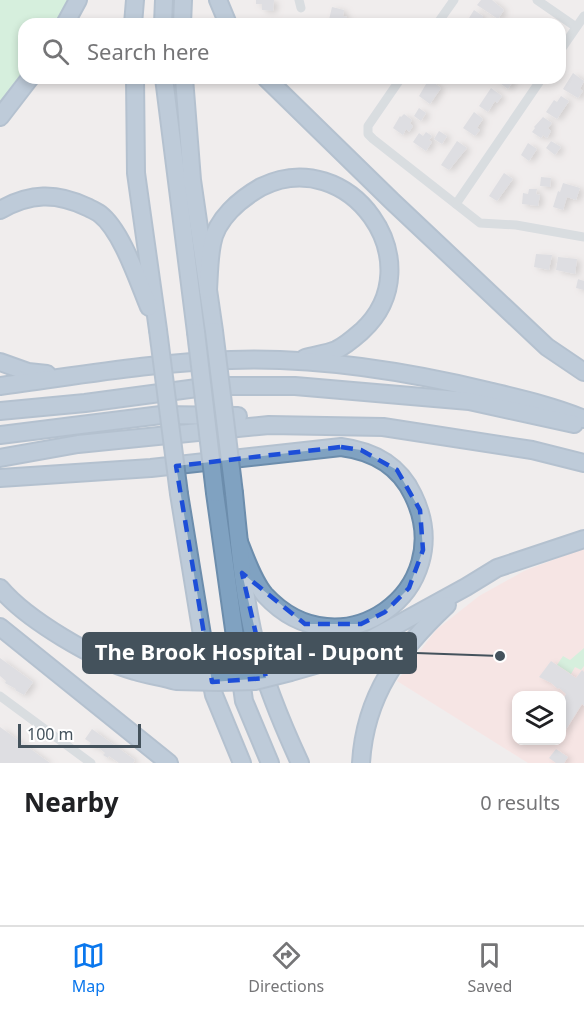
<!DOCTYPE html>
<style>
body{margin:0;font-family:"Noto Sans",sans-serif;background:#f6f6f6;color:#202124}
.controls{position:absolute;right:18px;bottom:18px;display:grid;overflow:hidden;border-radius:12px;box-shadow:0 3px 9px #0003}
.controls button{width:54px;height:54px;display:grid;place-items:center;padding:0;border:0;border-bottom:2px solid #e0e0e0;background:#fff;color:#202124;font:30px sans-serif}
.scale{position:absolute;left:18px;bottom:15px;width:123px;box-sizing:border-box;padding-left:6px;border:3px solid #44525c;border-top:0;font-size:16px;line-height:21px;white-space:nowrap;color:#44525c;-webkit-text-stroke:4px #fff;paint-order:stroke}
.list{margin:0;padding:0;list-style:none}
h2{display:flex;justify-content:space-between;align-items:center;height:78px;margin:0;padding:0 24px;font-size:26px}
h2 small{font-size:20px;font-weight:400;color:#757577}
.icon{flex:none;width:33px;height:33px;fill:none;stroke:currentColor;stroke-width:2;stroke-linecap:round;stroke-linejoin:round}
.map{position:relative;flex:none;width:584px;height:763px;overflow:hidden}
.search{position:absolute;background:#fff;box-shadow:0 3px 9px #0003;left:18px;right:18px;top:18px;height:66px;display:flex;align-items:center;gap:15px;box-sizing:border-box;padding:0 21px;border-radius:18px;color:#757577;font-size:22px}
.sheet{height:162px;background:#fff}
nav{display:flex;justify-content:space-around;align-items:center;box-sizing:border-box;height:84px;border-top:2px solid #e0e0e0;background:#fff;font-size:16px;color:#757577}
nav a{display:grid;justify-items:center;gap:3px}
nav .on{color:#0a77ed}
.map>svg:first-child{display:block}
.medical{fill:#fddcda;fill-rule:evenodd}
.green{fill:#b7f2cb}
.building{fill:#c8ccd4;filter:url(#shadow)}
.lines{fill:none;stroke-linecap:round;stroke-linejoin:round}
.motorway-casing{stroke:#6c8dac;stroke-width:20}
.minor{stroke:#bcc9d1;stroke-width:9}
.motorway{stroke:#80a2c1;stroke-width:16}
.motorway-bridge-casing{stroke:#6c8dac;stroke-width:20;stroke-linecap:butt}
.motorway-bridge{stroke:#80a2c1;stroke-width:16}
.marked{fill:none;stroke:#1d4ed8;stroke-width:4.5;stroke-dasharray:12 8;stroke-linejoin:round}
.leader{fill:none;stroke:#44525c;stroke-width:2}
.callout-dot{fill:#44525c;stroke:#fff;stroke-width:2}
.callout{fill:#44525c;stroke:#44525c;stroke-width:2}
.callout-label{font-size:22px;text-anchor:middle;font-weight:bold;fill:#fff}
</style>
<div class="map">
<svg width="584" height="763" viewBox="0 0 584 763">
<defs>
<filter id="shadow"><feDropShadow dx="4" dy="2" stdDeviation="3" flood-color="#0004"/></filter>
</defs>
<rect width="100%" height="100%" fill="#f0eded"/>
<!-- medical -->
<path class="medical" d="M584,548V763H528L397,681L436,630L479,596L524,571ZM516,696H562V740H516Z"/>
<!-- green -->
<g class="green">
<path d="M0,0H70L58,24H24V71L0,103Z"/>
<path d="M584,648V666L581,670L575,667L571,674L557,665L563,656L570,660Z"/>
</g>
<!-- building -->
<g class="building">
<path d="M256,0H274L273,11L262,10V4H256Z"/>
<path d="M481,0H492L504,10L498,19L477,5Z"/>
<path d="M332,7L344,10L343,16L347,17L345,24H328Z"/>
<path d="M474,10L483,16V22H488V24H479L469,18Z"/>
<path d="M573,73L584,81L580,89L583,91L578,98L563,89Z"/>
<path d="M499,78H515L508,89L497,81Z"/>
<path d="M429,79L441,88L430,104L419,96Z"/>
<path d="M491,88L502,96L497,103L495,101L488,112L479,106Z"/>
<path d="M561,96L569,101L557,119L546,112L554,100L557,102Z"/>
<path d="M419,108L426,113L421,121L414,116Z"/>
<path d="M474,112L483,119L477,128L480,130L475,136L463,128Z"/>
<path d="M404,114L412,120L410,123L413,126L409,132L406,129L403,135L393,128L400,116L401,117Z"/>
<path d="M543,117L552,123L548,128L551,131L547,138L543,135L541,138L532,132L535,128L534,127Z"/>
<path d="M439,131L447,136L442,144L434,139Z"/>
<path d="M426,132L432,136L429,140L432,142L426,151L413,142L419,133L423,136Z"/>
<path d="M457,141L467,148L449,170L441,165Z"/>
<path d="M551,141L561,147L555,155L546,148Z"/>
<path d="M528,143L537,149L529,161L521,155Z"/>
<path d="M504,173L513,179L497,201L489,196Z"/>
<path d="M541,177L551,178L550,187L540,186Z"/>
<path d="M563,183L580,188L576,200L567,197L563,210L553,207L558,191L560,192Z"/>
<path d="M529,189H537L536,194L540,195L538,206L522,204L523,193L528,194Z"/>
<path d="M536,254L552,255L549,270L534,267Z"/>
<path d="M558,257L577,259L575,274L556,270Z"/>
<path d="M578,279L584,281V290L576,288Z"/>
<path d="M0,658L33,682L24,695L15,690L16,689L5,683L6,681L0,676Z"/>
<path d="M551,661L576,678L582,670L584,672V706L582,704L562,736V701L566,694L559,688L558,689L551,683L539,677Z"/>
<path d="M0,727L50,763H0Z"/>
<path d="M92,729L135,760L133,763H119L109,756L108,758L103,755L105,753L95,745L93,747L89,744L91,743L85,739Z"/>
<path d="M556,749L568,757L564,763H556L549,758Z"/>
</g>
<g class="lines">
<!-- motorway casing -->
<g class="motorway-casing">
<g id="motorway">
<path d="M218,0L228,24"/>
<path d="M65,24L78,0"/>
<path d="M133,24L135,0"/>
<path d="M163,24L164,0"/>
<path d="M182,24L183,0"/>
<path d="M135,78L136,173L158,330"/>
<path d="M164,78L196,332"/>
<path d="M184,78L192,180L214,331"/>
<path d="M266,78L392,201L547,347L584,372"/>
<path d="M0,117L30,78"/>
<path d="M0,210C30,193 56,192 87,207C91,209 96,211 100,214C122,231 138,281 149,307"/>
<path d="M208,290C209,275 209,259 212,244C216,219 240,199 261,187C349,143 435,263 362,331C354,338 345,346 336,350C326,354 315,355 305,358"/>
<path d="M0,362L28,372L47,374"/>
<path d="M0,386C76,376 154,362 231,360C317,357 405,371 488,391C521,399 553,406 584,419"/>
<path d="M0,411L85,403L212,386H295L469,401L574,424"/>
<path d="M0,435L161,415L238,416"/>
<path d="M0,458L78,444L269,425L383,427L532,450L584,463"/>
<path d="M0,478L151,468L341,447C372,451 399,465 413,495C460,591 340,676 265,595C253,581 246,559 239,542"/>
<path d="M215,493L244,701L270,763"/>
<path d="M234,493C239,543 243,593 255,643C265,684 282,724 300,763"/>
<path d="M179,494L202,635L214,695L242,763"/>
<path d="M0,588C27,620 95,660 135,671C148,675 162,677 176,681"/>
<path d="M0,627L169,763"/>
<path d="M291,672L333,660L466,587L497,568L584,539"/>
<path d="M361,763C365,695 399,650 447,605"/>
</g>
</g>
<!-- minor -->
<g class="minor">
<path d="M299,0L301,8"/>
<path d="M537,0L576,27"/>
<path d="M437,24L454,0"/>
<path d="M560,51L584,16"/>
<path d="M401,78L368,126V134L373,139L480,223L516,225L584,237"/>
<path d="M456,204L542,78"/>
<path d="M0,696L91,763"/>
</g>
<!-- motorway -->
<use href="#motorway" class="motorway"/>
<!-- motorway-bridge casing -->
<g class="motorway-bridge-casing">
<g id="motorway-bridge">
<path d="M158,330L179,494"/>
<path d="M214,331L234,493"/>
<path d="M196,332L215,493"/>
<path d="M176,681L218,682L255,681L291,672"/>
</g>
</g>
<!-- motorway-bridge -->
<use href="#motorway-bridge" class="motorway-bridge"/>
</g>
<!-- marked area -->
<path d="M0 0H584V763H0ZM341,447L361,450L397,470L420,510L423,550L409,588L385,612L361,624H305L242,573L266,678L212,682L176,466Z" fill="#f0eded" fill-opacity=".55" fill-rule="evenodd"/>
<path class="marked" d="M341,447L361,450L397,470L420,510L423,550L409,588L385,612L361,624H305L242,573L266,678L212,682L176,466Z"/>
<!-- callouts -->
<path class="leader" d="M500 656L416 653"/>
<circle class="callout-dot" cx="500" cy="656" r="6"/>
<rect class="callout" x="83" y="633" width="333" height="40" rx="6"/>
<g class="callout-label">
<text x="249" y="660">The Brook Hospital - Dupont</text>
</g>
</svg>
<div class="controls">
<button><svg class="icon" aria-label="layers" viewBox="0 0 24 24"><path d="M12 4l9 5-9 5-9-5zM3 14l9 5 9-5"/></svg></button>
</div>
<div class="scale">100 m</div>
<div class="search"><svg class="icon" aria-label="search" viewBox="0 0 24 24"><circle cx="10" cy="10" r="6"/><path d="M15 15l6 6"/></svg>Search here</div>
</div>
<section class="sheet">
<h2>Nearby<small>0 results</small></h2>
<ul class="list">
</ul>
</section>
<nav>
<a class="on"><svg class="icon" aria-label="map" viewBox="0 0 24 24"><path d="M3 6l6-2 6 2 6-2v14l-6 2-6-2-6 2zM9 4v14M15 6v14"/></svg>Map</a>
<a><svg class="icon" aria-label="directions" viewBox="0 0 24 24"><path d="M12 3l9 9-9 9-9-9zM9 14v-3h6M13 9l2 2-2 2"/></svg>Directions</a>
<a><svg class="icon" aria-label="saved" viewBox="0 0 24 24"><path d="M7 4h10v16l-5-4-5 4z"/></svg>Saved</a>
</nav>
